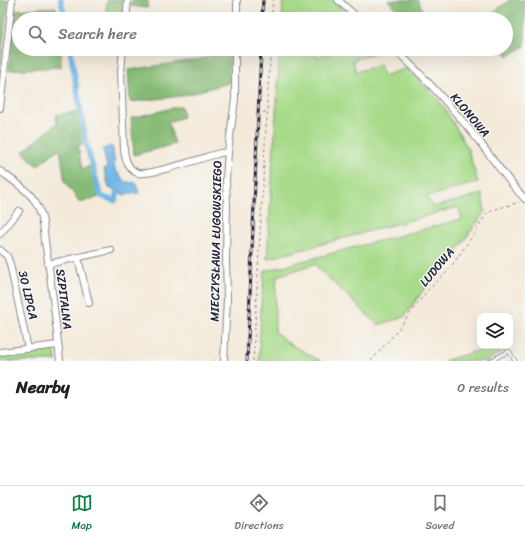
<!DOCTYPE html>
<meta charset="utf-8">
<style>
body{margin:0;font-family:Sriracha,sans-serif;background:#f2f2f2;color:#222}
.controls{position:absolute;right:12px;bottom:12px;display:grid;overflow:hidden;border-radius:8px;box-shadow:0 4px 16px #0002}
.controls button{width:36px;height:36px;display:grid;place-items:center;padding:0;border:0;border-bottom:1px solid #e0e0e0;background:#fff;color:#222;font:20px sans-serif}
.list{margin:0;padding:0;list-style:none}
h2{display:flex;justify-content:space-between;align-items:center;height:52px;margin:0;padding:0 16px;font-size:17px}
h2 small{font-size:13px;font-weight:400;color:#767676}
.icon{flex:none;width:22px;height:22px;fill:none;stroke:currentColor;stroke-width:2;stroke-linecap:round;stroke-linejoin:round}
.map{position:relative;flex:none;width:525px;height:361px;overflow:hidden}
.search{position:absolute;background:#fff;box-shadow:0 4px 16px #0002;left:12px;right:12px;top:12px;height:44px;display:flex;align-items:center;gap:10px;box-sizing:border-box;padding:0 14px;border-radius:22px;color:#767676;font-size:15px}
.sheet{height:124px;background:#fff}
nav{display:flex;justify-content:space-around;align-items:center;box-sizing:border-box;height:56px;border-top:1px solid #e0e0e0;background:#fff;font-size:11px;color:#767676}
nav a{display:grid;justify-items:center;gap:2px}
nav .on{color:#0b8043}
.map>svg:first-child{display:block}
.green{fill:#a7db8a;stroke:#647e62}
.forest{fill:#85bb76;stroke:#546e58}
.water{fill:#70b6e6;stroke:#496c90}
.lines{fill:none;stroke-linecap:round;stroke-linejoin:round}
.stream{stroke:#70b6e6;stroke-width:1.5}
.canal{stroke:#70b6e6;stroke-width:5.5}
.service-casing{stroke:#8b868a;stroke-width:4.5}
.minor-casing{stroke:#8b868a;stroke-width:8}
.path{stroke:#8b868a;stroke-width:1;stroke-dasharray:3 3;stroke-linecap:butt}
.service{stroke:#fff;stroke-width:3}
.minor{stroke:#fff;stroke-width:6}
.rail-casing{stroke:#22223b;stroke-width:3}
.rail{stroke:#f6f6f2;stroke-width:1.5;stroke-dasharray:4.5;stroke-linecap:butt}
.labels{text-anchor:middle;stroke-width:3;stroke-linejoin:round;paint-order:stroke}
.street-label{font-size:12px;fill:#22223b;stroke:#f6f6f2}
</style>
<div class="map">
<svg width="525" height="361" viewBox="0 0 525 361">
<rect width="100%" height="100%" fill="#f6f6f2"/>
<filter id="ink" filterUnits="userSpaceOnUse"><feTurbulence type="fractalNoise" baseFrequency=".025" numOctaves="2"/><feDisplacementMap in="SourceGraphic" scale="8" xChannelSelector="R" yChannelSelector="G"/><feConvolveMatrix kernelMatrix="1 2 1 2 8 2 1 2 1" color-interpolation-filters="sRGB"/></filter>
<filter id="wash" filterUnits="userSpaceOnUse"><feTurbulence type="fractalNoise" baseFrequency=".012" numOctaves="4" result="noise"/><feDisplacementMap in="SourceGraphic" scale="16" xChannelSelector="R" yChannelSelector="G"/><feGaussianBlur stdDeviation="0.9" result="paint"/><feColorMatrix in="noise" values="0 0 0 0 0 0 0 0 0 0 0 0 0 0 0 0 0 1.4 0 .05"/><feComposite in="paint" operator="in"/></filter>
<g filter="url(#wash)">
<rect width="100%" height="100%" fill="#f4eada"/>
<!-- green -->
<g class="green">
<path d="M283,0H331L349,15L338,19H282Z"/>
<path d="M280,49H295V53L307,49H312L315,57L330,53L329,49H387L353,60L356,72L380,65L383,76L408,68L442,104L467,147L478,182L426,197L434,207L482,194L485,211L442,272L424,289L404,317L378,325L314,264L277,276L275,305V332L291,345L321,361H259L261,305L265,271L462,219L458,207L267,259Z"/>
<path d="M494,346H508L509,347L487,361H443Z"/>
<path d="M53,350L55,353L56,361H0V357Z"/>
</g>
<!-- forest -->
<g class="forest">
<path d="M0,0L8,1L0,69Z"/>
<path d="M107,0H124L122,19H105Z"/>
<path d="M132,0H148L147,8L131,6Z"/>
<path d="M388,0H418L427,19H404Z"/>
<path d="M510,0H525V46L508,56L503,49H506V19H484Z"/>
<path d="M56,7L57,19H19V49H61V67L9,70L15,10Z"/>
<path d="M230,51L228,83L182,96L130,102L128,70L201,59Z"/>
<path d="M181,106L183,117L168,122L175,144L134,155L131,118Z"/>
<path d="M79,111L84,144L78,146L82,169L90,166L99,197L80,203L65,182L60,148L37,166L23,152L57,123L56,115Z"/>
</g>
<!-- water -->
<path class="water" d="M111,146L113,149L115,170L126,182L136,183L139,193L125,195L109,188L104,169L107,167L103,149Z"/>
<g class="lines">
<!-- stream -->
<path class="stream" d="M216,361V360"/>
<!-- canal -->
<g class="canal">
<path d="M61,0L65,19"/>
<path d="M70,49L86,143L100,194L103,197L115,201L118,192"/>
</g>
</g>
</g>
<g filter="url(#ink)">
<g class="lines">
<!-- service casing -->
<g class="service-casing">
<path id="service" d="M490,361L509,351L515,361"/>
</g>
<!-- minor casing -->
<g class="minor-casing">
<g id="minor">
<path d="M338,0L359,19"/>
<path d="M126,19L128,0"/>
<path d="M237,19V0"/>
<path d="M123,49L121,71L124,150C125,159 128,170 138,173C150,176 205,157 220,153L228,152"/>
<path d="M394,49C425,76 453,109 479,141C494,161 508,181 525,199"/>
<path d="M0,108L12,0"/>
<path d="M0,171C12,180 26,188 35,201C45,216 43,231 46,248C52,285 56,323 60,361"/>
<path d="M0,234L19,211"/>
<path d="M0,250L7,256L10,264L28,349"/>
<path d="M78,258L89,303"/>
<path d="M48,264L111,250"/>
<path d="M0,352L58,345"/>
<path d="M224,361L227,298L226,259L227,206L226,179L228,152L235,99V49"/>
</g>
</g>
<!-- path -->
<g class="path">
<path d="M272,19L273,0"/>
<path d="M263,112H268"/>
<path d="M253,361L266,127L268,109L267,103L271,49"/>
<path d="M371,361L396,332L427,291L448,271L474,234L486,214L493,210L519,202"/>
<path d="M507,361H510"/>
</g>
<!-- service -->
<use href="#service" class="service"/>
<!-- minor -->
<use href="#minor" class="minor"/>
<!-- rail casing -->
<g class="rail-casing">
<g id="rail">
<path d="M262,19L263,0"/>
<path d="M247,361L261,49"/>
</g>
</g>
<!-- rail -->
<use href="#rail" class="rail"/>
</g>
</g>
<g class="labels">
<!-- street labels -->
<g class="street-label">
<text transform="translate(470 115) rotate(50)" y="4">KLONOWA</text>
<text transform="translate(216 241) rotate(-89)" y="4">MIECZYSŁAWA ŁUGOWSKIEGO</text>
<text transform="translate(437 267) rotate(-50)" y="4">LUDOWA</text>
<text transform="translate(28 295) rotate(77)" y="4">30 LIPCA</text>
<text transform="translate(64 299) rotate(83)" y="4">SZPITALNA</text>
</g>
</g>
</svg>
<div class="controls">
<button><svg class="icon" aria-label="layers" viewBox="0 0 24 24"><path d="M12 4l9 5-9 5-9-5zM3 14l9 5 9-5"/></svg></button>
</div>
<div class="search"><svg class="icon" aria-label="search" viewBox="0 0 24 24"><circle cx="10" cy="10" r="6"/><path d="M15 15l6 6"/></svg>Search here</div>
</div>
<section class="sheet">
<h2>Nearby<small>0 results</small></h2>
<ul class="list">
</ul>
</section>
<nav>
<a class="on"><svg class="icon" aria-label="map" viewBox="0 0 24 24"><path d="M3 6l6-2 6 2 6-2v14l-6 2-6-2-6 2zM9 4v14M15 6v14"/></svg>Map</a>
<a><svg class="icon" aria-label="directions" viewBox="0 0 24 24"><path d="M12 3l9 9-9 9-9-9zM9 14v-3h6M13 9l2 2-2 2"/></svg>Directions</a>
<a><svg class="icon" aria-label="saved" viewBox="0 0 24 24"><path d="M7 4h10v16l-5-4-5 4z"/></svg>Saved</a>
</nav>
